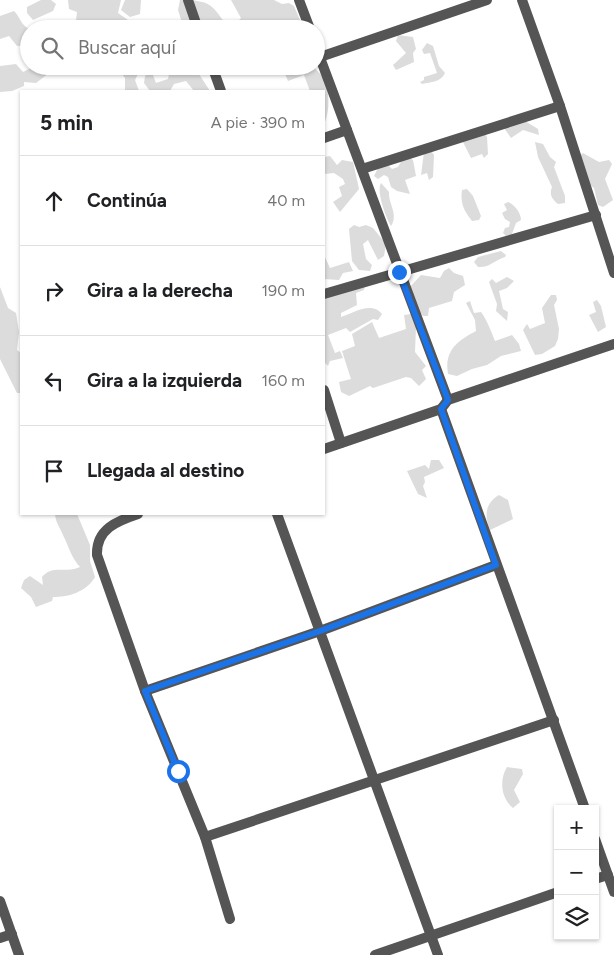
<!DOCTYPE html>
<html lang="es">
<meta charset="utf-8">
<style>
body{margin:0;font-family:Figtree,sans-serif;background:#f6f6f6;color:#202124}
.controls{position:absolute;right:15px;bottom:15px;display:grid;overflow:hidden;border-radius:0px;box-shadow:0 1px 4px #0004}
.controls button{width:45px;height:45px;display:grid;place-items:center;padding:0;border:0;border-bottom:1px solid #e0e0e0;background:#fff;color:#202124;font:25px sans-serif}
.stop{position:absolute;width:15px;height:15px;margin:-11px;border:4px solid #1a73e8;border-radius:50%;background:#fff}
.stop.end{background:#1a73e8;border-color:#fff;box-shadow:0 1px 5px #0008}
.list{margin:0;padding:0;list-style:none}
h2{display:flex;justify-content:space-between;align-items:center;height:65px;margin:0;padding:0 20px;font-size:21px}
h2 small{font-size:16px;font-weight:400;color:#757577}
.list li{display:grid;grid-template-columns:32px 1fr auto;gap:15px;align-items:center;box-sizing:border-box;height:90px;padding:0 20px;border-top:1px solid #e0e0e0}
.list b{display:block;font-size:19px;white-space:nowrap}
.list em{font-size:16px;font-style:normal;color:#757577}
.icon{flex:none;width:28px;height:28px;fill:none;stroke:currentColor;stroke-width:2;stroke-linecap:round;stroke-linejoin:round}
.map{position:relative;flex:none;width:614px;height:955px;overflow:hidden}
.search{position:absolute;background:#fff;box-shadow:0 1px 4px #0004;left:20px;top:20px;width:305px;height:55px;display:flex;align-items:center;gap:12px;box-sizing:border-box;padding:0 18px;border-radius:28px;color:#757577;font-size:19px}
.panel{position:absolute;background:#fff;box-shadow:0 1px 4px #0004;left:20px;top:90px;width:305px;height:425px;border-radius:0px}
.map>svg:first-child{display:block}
.green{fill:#dcdcdc}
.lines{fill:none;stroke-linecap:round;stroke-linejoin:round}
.street{stroke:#555;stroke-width:10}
.route{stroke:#1a73e8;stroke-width:6}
</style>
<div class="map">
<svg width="614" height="955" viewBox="0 0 614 955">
<rect width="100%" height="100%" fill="#fff"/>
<!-- green -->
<g class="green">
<path d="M41,0H51L56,4L53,11L33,20L27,13V7Z"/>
<path d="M68,0H121L118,13L128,20L132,29H75L77,12L69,9Z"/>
<path d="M125,0H141L140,14L130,17L121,10Z"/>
<path d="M180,0C212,0 212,5 229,29H184L178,10Z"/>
<path d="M231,0H274L282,4L289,3L294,6L304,29H264L263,26L235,29V24L241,18Z"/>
<path d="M14,11C20,17 21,25 29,29V45L17,46L9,36L0,39V16Z"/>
<path d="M398,35L413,37L416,49L413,53L414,62L396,70L393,65L406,53L396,41Z"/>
<path d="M427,43L433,46L439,66L445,73C441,82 431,82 422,84L420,82L424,80V77L437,73L430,53L424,54L422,50Z"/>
<path d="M16,64L23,72L33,67L46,68L49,73L36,83L24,82V86L12,91L0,92V66Z"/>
<path d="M116,66H142L135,80L139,91H125V78Z"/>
<path d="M268,66C281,66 296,64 308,66C331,71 332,109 324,124V91H310L304,75L288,81L283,69L269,72Z"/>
<path d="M195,68L210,91H194L186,81L174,84L170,91H150L144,83L145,76L151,70L156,83L168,79L170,69L184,70Z"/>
<path d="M525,121L538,129L539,135L523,130L511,138L504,128Z"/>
<path d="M485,134L487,137L488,154L484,158L482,154L471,158L462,140Z"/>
<path d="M535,142L543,144L550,157L556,162L554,167L565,196V203L558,204C552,199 549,195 552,187L538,157Z"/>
<path d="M431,151L434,155L433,177L429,180L427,173L421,175L424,152Z"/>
<path d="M583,153L599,162L609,160L612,164L605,179L613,200L603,207L598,205L594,188L586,182L578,157Z"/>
<path d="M330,156L337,165L342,160L353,162L359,189L340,212L333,202L342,196L339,187L345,184L343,179L334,173L324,174V157Z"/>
<path d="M408,157L413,160L416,176L405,180L410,194L397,191L391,187L388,177L384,175L378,179L374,176L378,168L387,164L392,169L398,167L402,160Z"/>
<path d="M381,183L389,192C388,203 399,215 391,226C386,218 376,191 381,183Z"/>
<path d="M467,189L473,196L481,216L479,220L472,221C464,211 460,203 462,190Z"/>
<path d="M508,202C515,205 521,213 521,220L516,223L512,234L506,236L503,233L505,228L509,227L510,222L505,219L502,213L507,210L504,204Z"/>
<path d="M354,225L359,227L366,225L373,228L386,244L384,256L378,260L368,240L363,244L366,259L372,265L370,271L359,270L352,261L349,229Z"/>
<path d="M501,251L506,255L505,257C495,260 489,268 478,267L474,262L478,257Z"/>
<path d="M324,255L330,268L349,262L353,271L343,273L339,280L324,279Z"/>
<path d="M449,268L454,273L463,276L465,285L454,292L452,301L429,308L428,316H423L416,308L410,287L421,275L440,278L444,271Z"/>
<path d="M507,277L514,281L507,288L499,291L503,309L508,312L507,321L496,311L497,304L489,282L492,279L496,283Z"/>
<path d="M365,286L364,290L356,293L357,305L341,313V317C354,313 371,301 382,314L378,320L373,319L350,332L346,328L328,335L335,353L340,351L343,358L330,361L328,366L324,362V289Z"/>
<path d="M0,287L8,308L16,313L19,332L17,350L21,353V393H17L0,359Z"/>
<path d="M551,295H556L557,300L554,305L559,329L558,339L555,346L542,354L535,355L523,330L527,324L530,329L545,323L542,308Z"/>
<path d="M597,300L601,306L606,327L598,332L589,315L596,312L593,302Z"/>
<path d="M470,301L474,313L481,312C486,318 492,333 495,341L512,335L519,344L521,351L501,356L487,365L472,369L457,376L448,374C444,351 457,341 476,331L475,320L466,303Z"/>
<path d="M411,314L416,327L415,352L426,366L422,370L426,379L419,386L411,378L406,377L373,388L370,386L349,396L341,392L339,382L351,379L342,351L355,346L352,334L372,322L379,338L406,329L404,315Z"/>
<path d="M431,460H439L444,468L424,477L425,482L423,486L427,498L418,494L407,471L425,465L429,469Z"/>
<path d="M499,495L508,500L513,519L490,530C484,516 485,503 499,495Z"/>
<path d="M55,514H77L90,545V561L95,577C86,592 69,597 53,597L52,601L36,607L31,597L21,588L24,580L30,576L43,585L42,577C53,564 65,574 80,567C71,557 69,547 63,535C60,527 56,524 55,514Z"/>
<path d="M507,767L522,769L523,774L514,790L520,802L513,808C501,798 499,780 507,767Z"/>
</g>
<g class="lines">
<!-- street -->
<g class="street">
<path d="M188,0L198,29"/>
<path d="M299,0L310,29"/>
<path d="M522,0L560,106L614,273"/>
<path d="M316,47L448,400"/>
<path d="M320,57L487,0"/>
<path d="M212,66L221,91"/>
<path d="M324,138L347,130"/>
<path d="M362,169L560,106"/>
<path d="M324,294L596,215"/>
<path d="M324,390L341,443"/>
<path d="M441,409L585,809"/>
<path d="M324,449L441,409L448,400L614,344"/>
<path d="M138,514C117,521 96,529 97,555L145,691L205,837L230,919"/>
<path d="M277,514L438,955"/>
<path d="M145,691L320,631L496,565"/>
<path d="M205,837L554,720"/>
<path d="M595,839L614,892"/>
<path d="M595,879L608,875"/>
<path d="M0,901L19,955"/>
<path d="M0,938L12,934"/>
<path d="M375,955L558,892"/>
</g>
</g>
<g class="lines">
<!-- route -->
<path class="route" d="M178,771L145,691L320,631L496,565L441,409L448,400L399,272"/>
</g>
</svg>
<div class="controls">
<button>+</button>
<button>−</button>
<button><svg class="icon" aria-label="layers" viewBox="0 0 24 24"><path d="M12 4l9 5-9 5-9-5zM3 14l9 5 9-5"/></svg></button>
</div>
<div class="stop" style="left:178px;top:771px"></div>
<div class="stop end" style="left:399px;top:272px"></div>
<div class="search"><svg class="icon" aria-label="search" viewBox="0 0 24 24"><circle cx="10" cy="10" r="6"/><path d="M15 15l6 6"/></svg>Buscar aquí</div>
<section class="panel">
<h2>5 min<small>A pie · 390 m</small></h2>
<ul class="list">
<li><svg class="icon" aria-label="ahead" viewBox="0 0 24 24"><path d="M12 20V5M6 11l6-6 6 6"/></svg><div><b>Continúa</b></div><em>40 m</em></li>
<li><svg class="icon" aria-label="right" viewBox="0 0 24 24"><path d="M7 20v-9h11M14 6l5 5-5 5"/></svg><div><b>Gira a la derecha</b></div><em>190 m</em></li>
<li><svg class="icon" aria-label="left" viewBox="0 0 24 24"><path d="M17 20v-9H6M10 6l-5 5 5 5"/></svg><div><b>Gira a la izquierda</b></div><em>160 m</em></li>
<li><svg class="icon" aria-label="arrive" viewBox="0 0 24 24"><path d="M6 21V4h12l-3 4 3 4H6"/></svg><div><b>Llegada al destino</b></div></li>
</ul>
</section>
</div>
